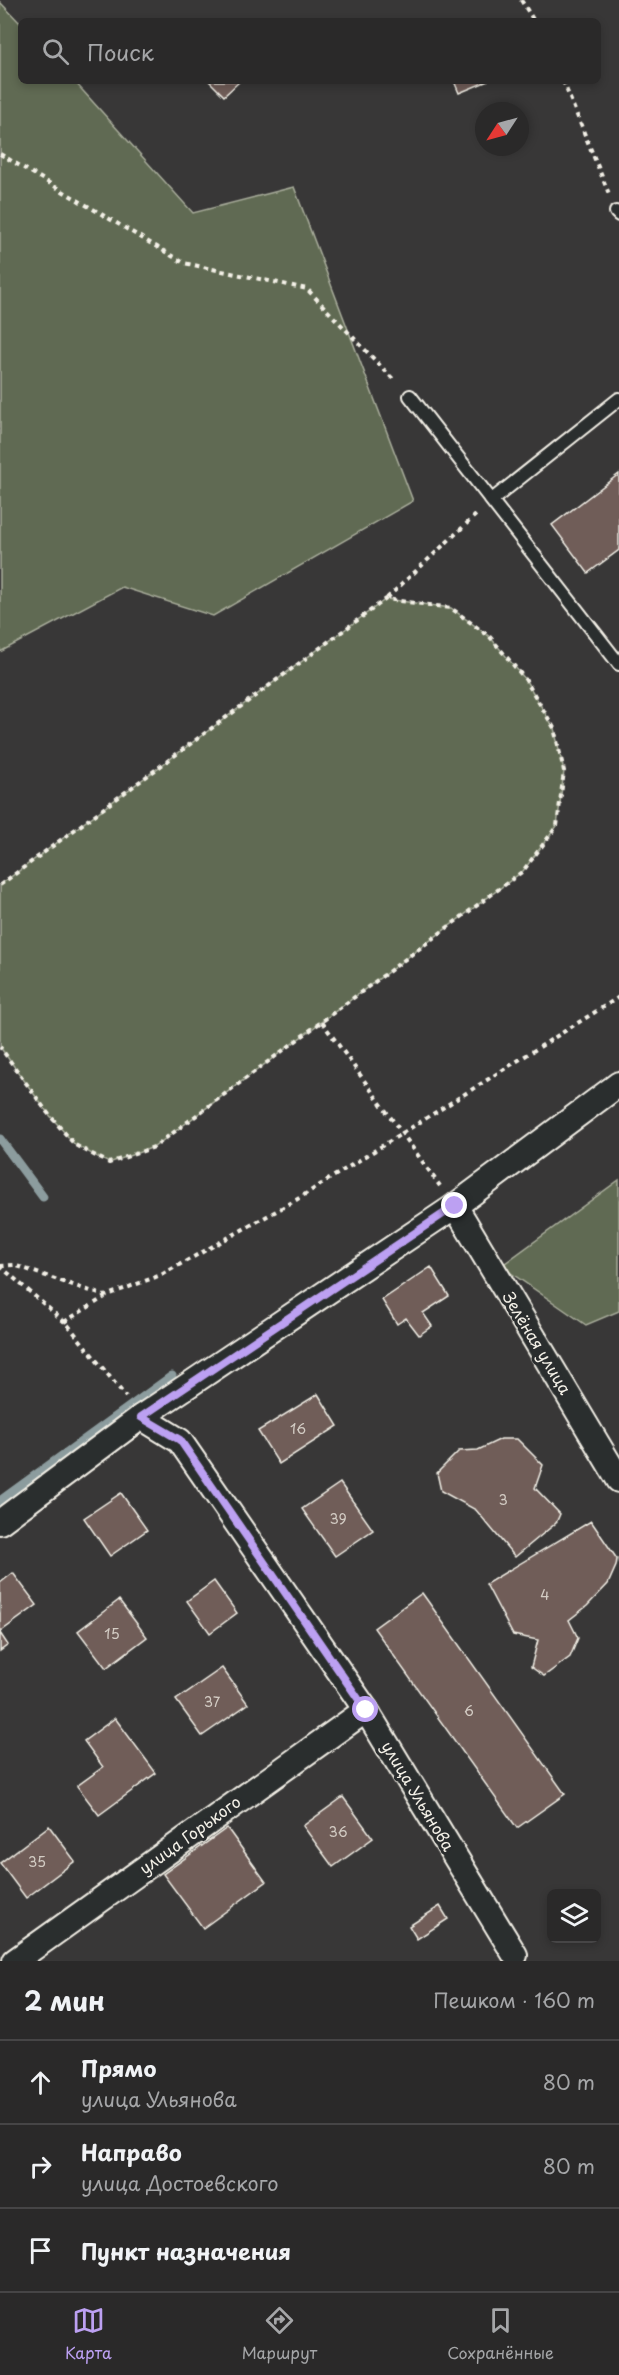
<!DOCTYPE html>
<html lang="ru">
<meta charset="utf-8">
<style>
body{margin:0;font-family:"Playpen Sans",sans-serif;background:#323131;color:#f1f3f6}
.controls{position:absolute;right:18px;bottom:18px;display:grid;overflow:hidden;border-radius:9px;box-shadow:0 3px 9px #0003}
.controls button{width:54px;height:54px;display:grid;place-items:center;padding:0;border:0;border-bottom:2px solid #464546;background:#2a2929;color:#f1f3f6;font:30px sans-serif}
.compass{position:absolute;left:475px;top:102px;width:54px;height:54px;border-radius:50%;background:#2a2929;box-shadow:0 3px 9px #0003;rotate:234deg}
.stop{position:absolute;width:18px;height:18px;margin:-14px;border:4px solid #bca0f2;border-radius:50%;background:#fff}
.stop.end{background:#bca0f2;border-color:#fff;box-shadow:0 2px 6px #0008}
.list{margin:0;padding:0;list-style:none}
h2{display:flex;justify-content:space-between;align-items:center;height:78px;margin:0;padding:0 24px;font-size:26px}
h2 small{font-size:20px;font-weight:400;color:#a5a6a8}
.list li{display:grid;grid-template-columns:39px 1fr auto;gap:18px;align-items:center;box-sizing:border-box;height:84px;padding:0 24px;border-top:2px solid #464546}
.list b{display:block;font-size:22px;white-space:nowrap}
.list p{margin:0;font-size:20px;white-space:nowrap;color:#a5a6a8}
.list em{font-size:20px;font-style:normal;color:#a5a6a8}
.icon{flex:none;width:33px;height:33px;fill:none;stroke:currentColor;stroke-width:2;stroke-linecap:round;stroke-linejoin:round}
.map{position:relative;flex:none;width:619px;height:1961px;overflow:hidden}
.search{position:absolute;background:#2a2929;box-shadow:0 3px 9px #0003;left:18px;right:18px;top:18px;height:66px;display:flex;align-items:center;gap:15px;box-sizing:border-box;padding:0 21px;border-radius:9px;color:#a5a6a8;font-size:22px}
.sheet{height:330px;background:#2a2929}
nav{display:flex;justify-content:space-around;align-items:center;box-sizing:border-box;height:84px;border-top:2px solid #464546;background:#2a2929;font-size:16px;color:#a5a6a8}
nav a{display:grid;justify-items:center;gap:3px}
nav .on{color:#bca0f2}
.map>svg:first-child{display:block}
.green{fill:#616b52;stroke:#aaae9d;stroke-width:1.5}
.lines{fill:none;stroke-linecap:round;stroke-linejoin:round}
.stream{stroke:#8c9c9e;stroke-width:9}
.building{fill:#6f5d59;stroke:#f4f1e8;stroke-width:1.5}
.lane-casing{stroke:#f4f1e8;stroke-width:16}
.street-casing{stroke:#f4f1e8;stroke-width:28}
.path{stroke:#f4f1e8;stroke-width:4;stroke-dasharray:4.5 4.5;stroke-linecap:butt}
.lane{stroke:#2a2d2e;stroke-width:12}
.street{stroke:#2a2d2e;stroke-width:24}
.route{stroke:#bca0f2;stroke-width:8}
.labels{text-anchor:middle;stroke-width:6;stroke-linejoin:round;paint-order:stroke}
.number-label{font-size:14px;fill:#d3ccc4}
.street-label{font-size:16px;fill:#f4f1e8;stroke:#2a2d2e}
</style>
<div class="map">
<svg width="619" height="1961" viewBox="0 0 619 1961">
<rect width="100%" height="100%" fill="#383737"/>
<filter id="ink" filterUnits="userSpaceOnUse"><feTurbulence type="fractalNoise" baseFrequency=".0167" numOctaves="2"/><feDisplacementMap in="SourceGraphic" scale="12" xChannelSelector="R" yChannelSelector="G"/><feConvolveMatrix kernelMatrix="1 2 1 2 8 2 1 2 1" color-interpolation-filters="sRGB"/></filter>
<g filter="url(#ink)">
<!-- green -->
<g class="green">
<path d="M0,2L21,24V81H74L193,213L294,187L413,501L213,616L122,587L0,652Z"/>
<path d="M386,599L451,608L490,637L525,679L554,728L564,771L557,826L523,871L154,1147L109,1163L75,1145L47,1112L0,1047V885Z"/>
<path d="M619,1180V1311L586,1325L501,1266Z"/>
</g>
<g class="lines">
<!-- stream -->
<g class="stream">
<path d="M0,1139L43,1197"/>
<path d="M0,1501L172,1376"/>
</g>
</g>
<!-- building -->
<g class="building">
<path d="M209,81H240L224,96Z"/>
<path d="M454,81H488L459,93Z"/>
<path d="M619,474V550L588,573L552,525Z"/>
<path d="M431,1267L449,1296L423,1313L432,1326L419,1335L406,1318L397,1324L382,1300Z"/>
<path d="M318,1394L338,1426L279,1464L258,1431Z"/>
<path d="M501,1439H517L543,1465L535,1488L560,1514L556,1523L515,1557L476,1510L441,1491L437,1473L459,1451L478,1450Z"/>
<path d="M340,1483L373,1530L335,1556L302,1509Z"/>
<path d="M121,1493L147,1530L110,1556L84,1518Z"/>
<path d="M591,1521L617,1559L616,1566L608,1584L587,1606L569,1620L578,1638L570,1657L544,1676L531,1667L538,1640L513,1635L486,1584Z"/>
<path d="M13,1573L37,1605L0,1632V1583Z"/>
<path d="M214,1581L237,1613L210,1633L187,1601Z"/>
<path d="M422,1593L565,1794L517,1828L374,1628Z"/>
<path d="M119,1600L147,1637L106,1668L78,1631Z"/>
<path d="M0,1633L8,1645L0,1651Z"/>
<path d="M222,1668L248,1704L202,1736L176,1700Z"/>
<path d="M115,1718L156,1773L99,1815L77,1786L103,1767L84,1741Z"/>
<path d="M343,1797L373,1838L333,1867L303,1826Z"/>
<path d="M49,1826L75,1861L26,1898L0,1863Z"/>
<path d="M227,1828L266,1882L203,1928L163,1874Z"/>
<path d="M440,1906L448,1919L417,1939L409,1926Z"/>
</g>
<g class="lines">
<!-- lane casing -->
<g class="lane-casing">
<g id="lane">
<path d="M616,212L619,215"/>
<path d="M410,396L619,664"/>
<path d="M492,500L619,399"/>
</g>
</g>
<!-- street casing -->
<g class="street-casing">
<g id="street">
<path d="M455,1206L619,1480"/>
<path d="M141,1417L180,1441L366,1710L515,1955"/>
<path d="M0,1522L141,1417L455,1206L619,1084"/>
<path d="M15,1961L366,1710"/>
</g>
</g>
<!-- path -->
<g class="path">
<path d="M521,0L534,21"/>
<path d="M563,81L609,194"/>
<path d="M0,154L184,263L307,289L395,381"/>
<path d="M387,598L478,513"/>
<path d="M0,885L386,599L451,608L490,637L525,679L554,728L564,771L557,826L523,871L154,1147L109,1163L75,1145L47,1112L0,1047"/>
<path d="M322,1022L440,1186"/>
<path d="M0,1266L14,1265L105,1296L161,1275L296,1200L619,997"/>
<path d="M0,1266L68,1325L126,1397"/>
<path d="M64,1322L105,1297"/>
</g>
<!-- lane -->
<use href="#lane" class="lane"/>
<!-- street -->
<use href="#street" class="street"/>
</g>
</g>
<g class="lines" filter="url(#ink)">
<!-- route -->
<path class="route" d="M366,1710L180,1440L141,1417L455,1206"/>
</g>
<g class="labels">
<!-- number labels -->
<g class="number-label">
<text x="298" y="1434">16</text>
<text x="503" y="1505">3</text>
<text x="338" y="1524">39</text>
<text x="545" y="1600">4</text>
<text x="112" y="1639">15</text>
<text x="212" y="1707">37</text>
<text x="469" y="1716">6</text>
<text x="338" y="1837">36</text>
<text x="37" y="1867">35</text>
</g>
<!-- street labels -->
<g class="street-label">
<text transform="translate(537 1343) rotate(59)" y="6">Зелёная улица</text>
<text transform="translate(418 1796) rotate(59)" y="6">улица Ульянова</text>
<text transform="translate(190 1835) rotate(-36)" y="6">улица Горького</text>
</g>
</g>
</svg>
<div class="controls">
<button><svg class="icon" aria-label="layers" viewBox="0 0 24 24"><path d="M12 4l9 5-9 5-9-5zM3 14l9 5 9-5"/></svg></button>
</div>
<svg class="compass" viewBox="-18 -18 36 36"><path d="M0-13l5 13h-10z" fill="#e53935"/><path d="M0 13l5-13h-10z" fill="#a5a6a8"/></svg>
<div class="stop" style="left:366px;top:1710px"></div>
<div class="stop end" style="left:455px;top:1206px"></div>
<div class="search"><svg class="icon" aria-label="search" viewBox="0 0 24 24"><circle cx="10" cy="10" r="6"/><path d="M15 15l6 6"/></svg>Поиск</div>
</div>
<section class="sheet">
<h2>2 мин<small>Пешком · 160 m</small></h2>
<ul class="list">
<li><svg class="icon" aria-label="ahead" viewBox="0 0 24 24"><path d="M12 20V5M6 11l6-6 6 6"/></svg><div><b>Прямо</b><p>улица Ульянова</p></div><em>80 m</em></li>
<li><svg class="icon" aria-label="right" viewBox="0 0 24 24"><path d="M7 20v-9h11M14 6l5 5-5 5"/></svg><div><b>Направо</b><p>улица Достоевского</p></div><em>80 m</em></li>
<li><svg class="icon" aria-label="arrive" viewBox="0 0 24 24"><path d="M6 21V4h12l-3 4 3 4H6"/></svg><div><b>Пункт назначения</b></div></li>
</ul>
</section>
<nav>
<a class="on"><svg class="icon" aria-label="map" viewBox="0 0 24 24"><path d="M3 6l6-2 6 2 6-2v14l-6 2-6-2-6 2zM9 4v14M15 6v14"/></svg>Карта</a>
<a><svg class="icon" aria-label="directions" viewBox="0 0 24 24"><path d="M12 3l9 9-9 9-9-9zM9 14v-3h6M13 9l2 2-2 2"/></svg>Маршрут</a>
<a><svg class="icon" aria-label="saved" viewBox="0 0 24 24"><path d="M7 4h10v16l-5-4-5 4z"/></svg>Сохранённые</a>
</nav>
